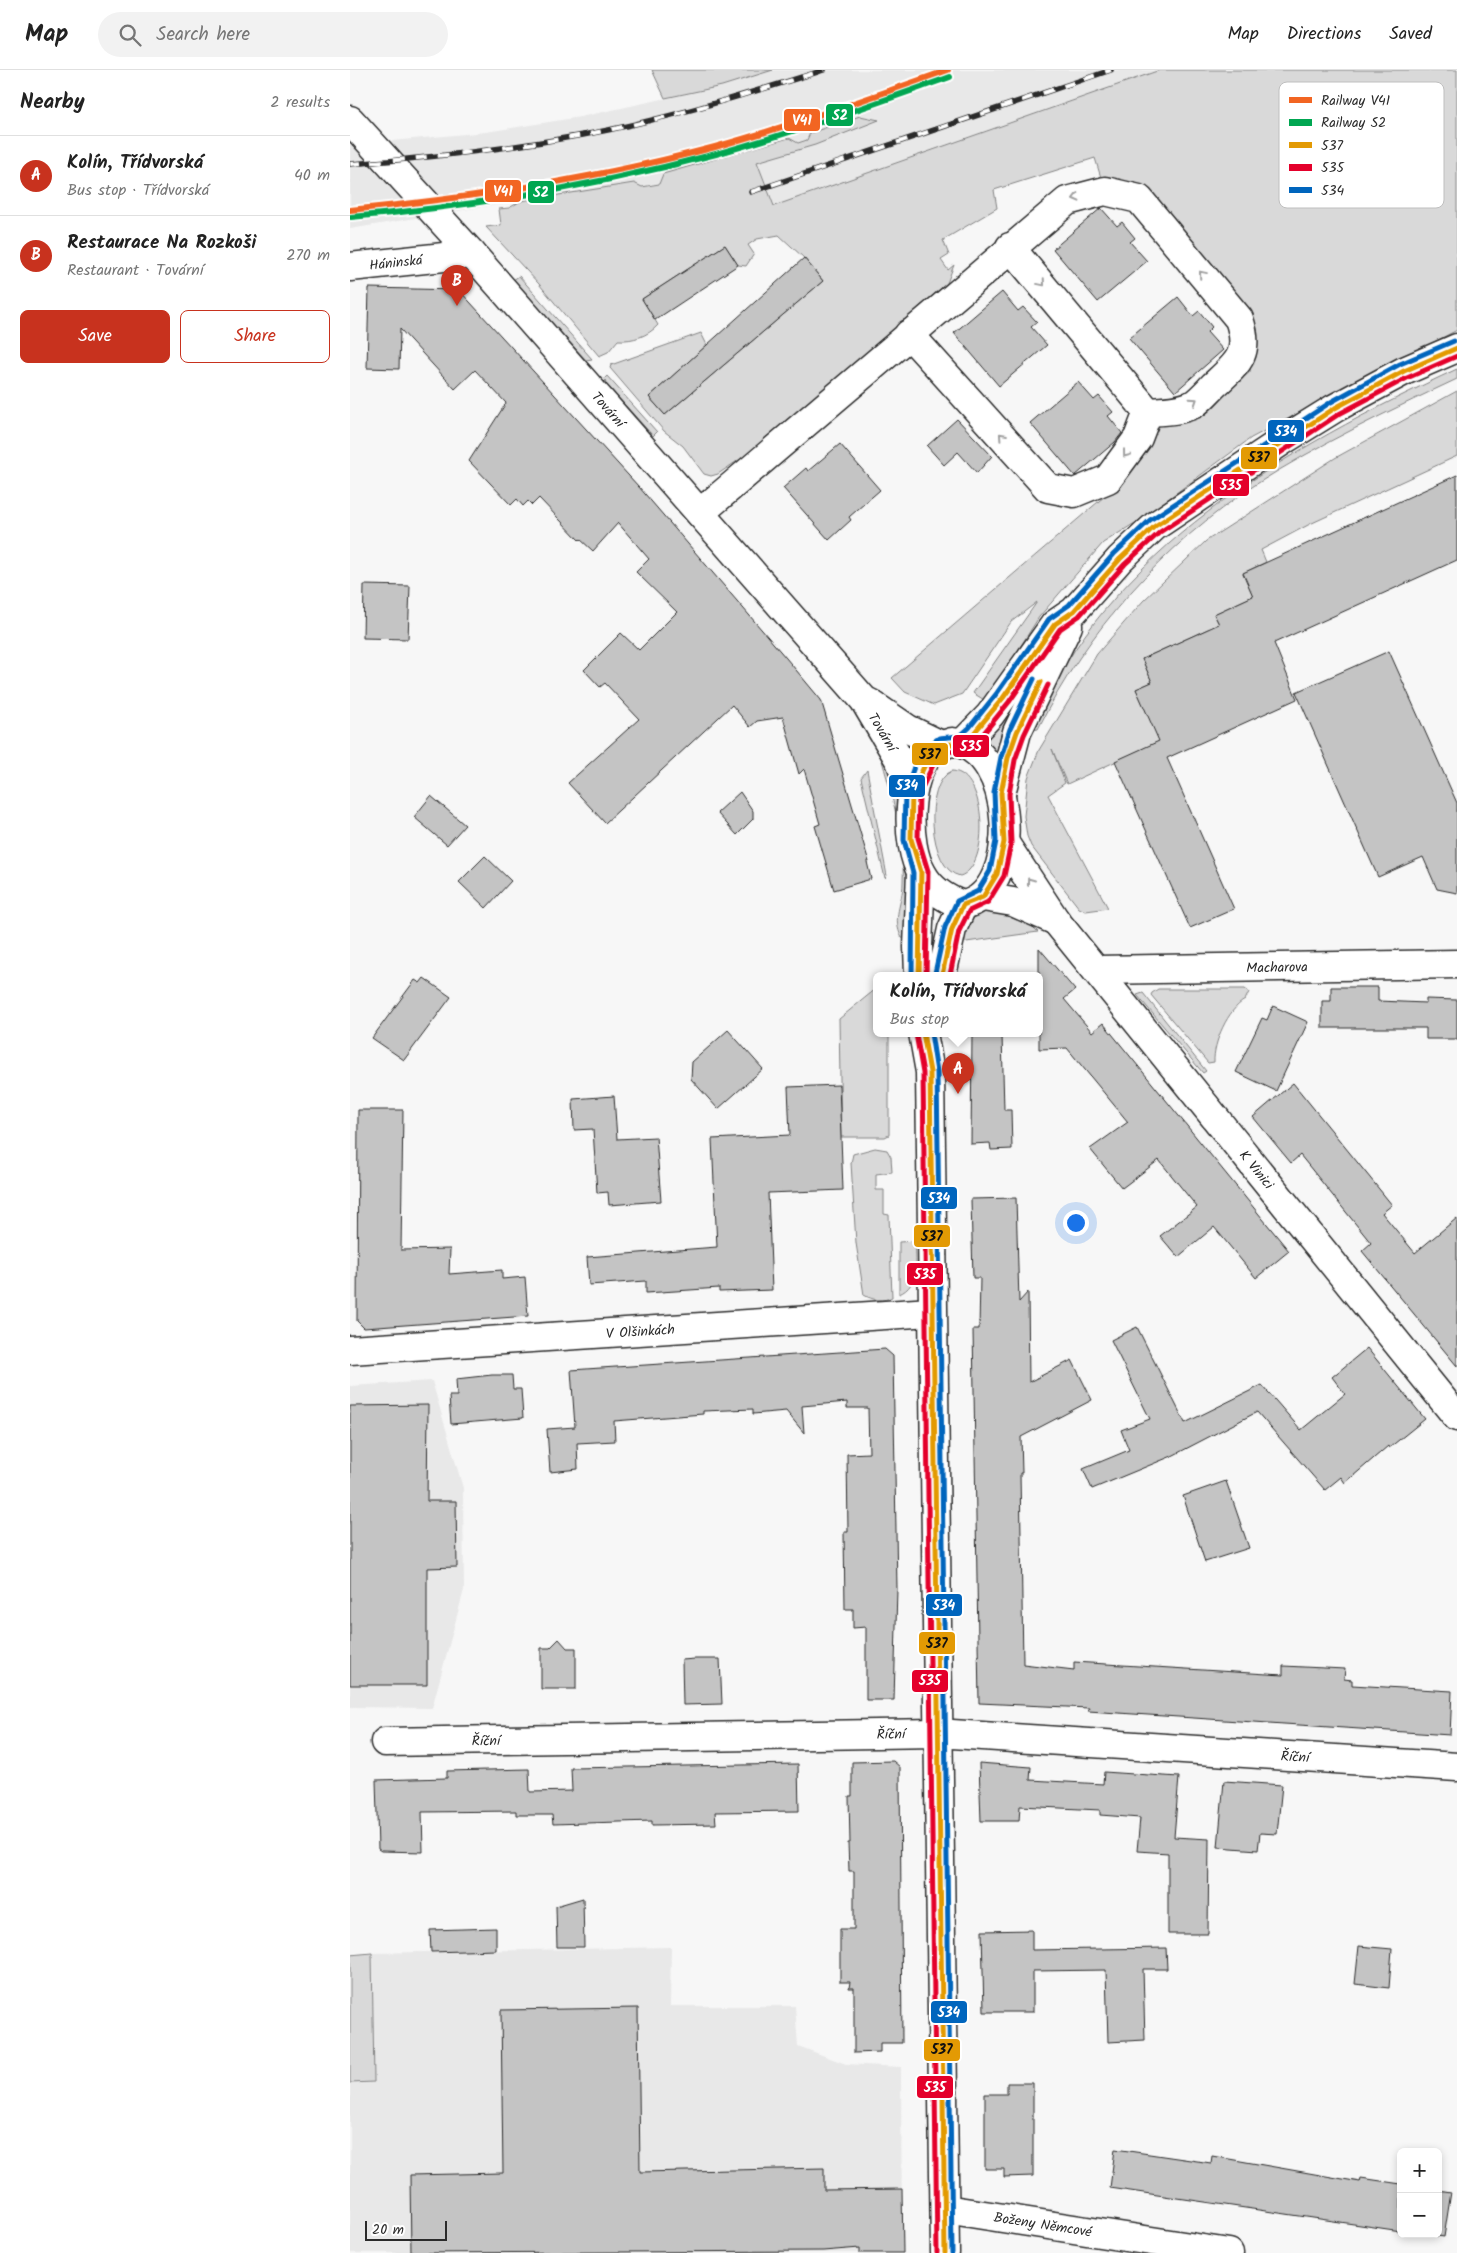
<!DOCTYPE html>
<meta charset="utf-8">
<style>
body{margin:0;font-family:Kalam,sans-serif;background:#f2f2f2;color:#222}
.controls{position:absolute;right:15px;bottom:15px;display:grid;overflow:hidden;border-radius:8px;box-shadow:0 2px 8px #0003}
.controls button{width:45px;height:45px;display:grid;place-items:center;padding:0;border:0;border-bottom:1px solid #e0e0e0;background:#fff;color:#222;font:25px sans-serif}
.scale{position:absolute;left:15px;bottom:12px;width:82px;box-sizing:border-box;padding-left:5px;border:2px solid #2b2b2b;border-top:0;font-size:14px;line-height:18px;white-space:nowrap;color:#2b2b2b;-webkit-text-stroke:4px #fff;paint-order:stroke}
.you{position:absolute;left:725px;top:1152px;width:18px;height:18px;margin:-12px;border:4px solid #fff;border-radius:50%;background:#1a73e8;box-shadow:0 0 0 8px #1a73e833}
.badge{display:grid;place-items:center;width:32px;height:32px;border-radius:50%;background:#c8321e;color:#fff;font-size:16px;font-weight:700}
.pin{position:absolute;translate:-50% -41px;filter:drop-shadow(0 1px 2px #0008)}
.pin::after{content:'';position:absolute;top:26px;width:18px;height:15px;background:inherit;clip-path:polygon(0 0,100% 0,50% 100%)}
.popup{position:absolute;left:523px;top:902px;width:170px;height:65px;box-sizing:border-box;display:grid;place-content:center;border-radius:8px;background:#fff;filter:drop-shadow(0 1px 4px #0005);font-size:16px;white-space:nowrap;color:#767676}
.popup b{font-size:19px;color:#222}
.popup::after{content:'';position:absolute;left:50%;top:100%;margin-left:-10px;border:10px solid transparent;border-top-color:#fff}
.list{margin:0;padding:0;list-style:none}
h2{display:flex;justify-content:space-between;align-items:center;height:65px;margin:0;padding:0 20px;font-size:21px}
h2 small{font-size:16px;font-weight:400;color:#767676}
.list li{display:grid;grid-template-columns:32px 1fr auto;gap:15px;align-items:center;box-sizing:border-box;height:80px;padding:0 20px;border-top:1px solid #e0e0e0}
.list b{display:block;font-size:19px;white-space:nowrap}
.list p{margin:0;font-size:16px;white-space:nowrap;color:#767676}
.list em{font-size:16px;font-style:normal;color:#767676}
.actions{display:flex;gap:10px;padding:15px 20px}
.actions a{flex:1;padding:11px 0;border:1px solid #c8321e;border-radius:8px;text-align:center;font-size:18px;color:#c8321e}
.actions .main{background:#c8321e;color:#fff}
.icon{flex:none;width:28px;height:28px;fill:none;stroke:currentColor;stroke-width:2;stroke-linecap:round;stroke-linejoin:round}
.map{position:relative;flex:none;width:1107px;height:2183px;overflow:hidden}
header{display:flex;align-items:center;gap:30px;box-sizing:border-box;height:70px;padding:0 25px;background:#fff;border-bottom:1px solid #e0e0e0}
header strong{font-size:24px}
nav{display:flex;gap:28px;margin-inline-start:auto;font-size:18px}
.search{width:350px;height:45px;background:#f2f2f2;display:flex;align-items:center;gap:12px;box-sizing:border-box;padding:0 18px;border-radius:28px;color:#767676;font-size:19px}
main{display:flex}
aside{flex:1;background:#fff}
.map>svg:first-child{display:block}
.built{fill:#e8e8e8}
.green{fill:#d9d9d9;stroke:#828282}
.building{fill:#c4c4c4;stroke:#2b2b2b}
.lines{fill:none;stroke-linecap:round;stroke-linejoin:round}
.street-casing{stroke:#2b2b2b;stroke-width:31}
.secondary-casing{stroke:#2b2b2b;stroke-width:31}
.street{stroke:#fff;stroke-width:28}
.secondary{stroke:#fff;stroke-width:28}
.rail-casing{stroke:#2b2b2b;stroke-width:5.5}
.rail{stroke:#fff;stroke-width:4;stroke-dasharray:11;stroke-linecap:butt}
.bus-1-casing{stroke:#fff;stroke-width:9}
.bus-2-casing{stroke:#fff;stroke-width:9}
.bus-3-casing{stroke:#fff;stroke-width:9}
.bus-1{stroke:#e39a04;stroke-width:5}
.bus-2{stroke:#e4002b;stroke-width:5}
.bus-3{stroke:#0065bd;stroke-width:5}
.rail-1-casing{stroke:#fff;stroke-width:10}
.rail-2-casing{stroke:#fff;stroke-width:10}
.rail-1{stroke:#f26522;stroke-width:6}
.rail-2{stroke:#00a651;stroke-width:6}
.oneway{stroke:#a0a0a0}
.labels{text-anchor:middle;stroke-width:4;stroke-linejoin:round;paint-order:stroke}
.street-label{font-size:14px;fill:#2b2b2b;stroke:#fff}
.key{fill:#fff;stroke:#bfbfbf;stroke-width:1}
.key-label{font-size:14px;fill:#2b2b2b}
.line-badge{stroke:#fff;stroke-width:2}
.badge-label{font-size:14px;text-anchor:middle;font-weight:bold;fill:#fff}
.pale-badge-label{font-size:14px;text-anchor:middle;font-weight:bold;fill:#111}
</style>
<header>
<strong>Map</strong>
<div class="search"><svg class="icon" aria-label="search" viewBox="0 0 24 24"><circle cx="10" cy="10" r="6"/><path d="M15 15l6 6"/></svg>Search here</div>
<nav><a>Map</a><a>Directions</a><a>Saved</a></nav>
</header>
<main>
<aside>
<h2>Nearby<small>2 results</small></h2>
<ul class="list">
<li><span class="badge">A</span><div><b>Kolín, Třídvorská</b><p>Bus stop · Třídvorská</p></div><em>40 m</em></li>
<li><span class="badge">B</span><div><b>Restaurace Na Rozkoši</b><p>Restaurant · Tovární</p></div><em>270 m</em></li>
</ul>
<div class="actions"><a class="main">Save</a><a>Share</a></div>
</aside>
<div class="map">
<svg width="1107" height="2183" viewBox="0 0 1107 2183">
<rect width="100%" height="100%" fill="#f7f7f7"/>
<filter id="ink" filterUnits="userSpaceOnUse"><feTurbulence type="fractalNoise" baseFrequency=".02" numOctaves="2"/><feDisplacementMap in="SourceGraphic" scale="10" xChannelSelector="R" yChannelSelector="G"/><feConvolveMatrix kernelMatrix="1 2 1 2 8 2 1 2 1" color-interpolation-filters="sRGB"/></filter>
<g filter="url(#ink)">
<!-- built -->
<g class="built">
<path d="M423,0H811L398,145L317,112L292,117L218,125L132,137L0,159V75L136,62L230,47L372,16Z"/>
<path d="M82,1311L113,1418L114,1520L82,1638L0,1637V1316Z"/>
<path d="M321,1877L320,1936H445L448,1976L496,1994L551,1997L552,2183H0V2013L24,2012L22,1883Z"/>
</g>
<!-- green -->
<g class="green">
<path d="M302,0H423L372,16L315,28Z"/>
<path d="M810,0H1107V260L901,368L788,451L753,473L689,547L636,631L623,623L687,532L661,552L612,624L584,635L555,622L542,608L769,414L803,362L813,350L855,339L900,302L905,261L752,111L745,88L644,120L647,138L593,170L599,185L591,190L598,200L604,195L597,213L408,377L368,404L361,406L354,404L333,376L314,361L260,298L261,295L351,263L357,275L299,327L315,345L473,211L454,188L429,165L407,169L398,175L404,184L396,196L388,195L375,175L292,229L308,255C298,266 283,271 268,270L258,282L249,286L189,214L136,157L151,155L149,139L159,138L171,131L284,113L292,117L309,114L313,104L439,68L448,73L457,70L460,63L510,46L529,50L465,75L407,92L424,136Z"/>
<path d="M169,206L242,289L236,290L163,210Z"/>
<path d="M1107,299V309C1039,341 969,374 905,415C814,475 736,561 688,659L682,660C756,479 938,378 1107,299Z"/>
<path d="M257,306L307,362L303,366L256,314L255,308Z"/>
<path d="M1107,321V386L960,454L911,480L916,492L893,503L903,526L864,544L871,559H858L792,589L802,612L786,619L810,671L717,714L702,679L715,713L698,725L758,838L736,841L729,838L681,776L677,766L674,746L678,708L689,680L747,584L793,531L856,471L985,388Z"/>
<path d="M675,610L647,692L630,672Z"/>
<path d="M530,684H535L548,715L556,791L557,869L552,868C541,848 553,833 553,813C555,770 542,725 530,684Z"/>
<path d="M517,700L537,806L535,808L511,708Z"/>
<path d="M602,701C637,702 641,797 610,806C578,800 573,712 602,701Z"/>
<path d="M636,839C657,841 673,846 688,862L609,873L621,846Z"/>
<path d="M527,918V963H539V1065L535,1067H491L489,949Z"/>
<path d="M808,919H895L899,922L895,930C878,939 863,973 864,992L858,993L801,925L802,923Z"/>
<path d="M793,923L856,1001L853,1003L787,925Z"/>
<path d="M525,1078L537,1080L541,1087L542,1102L526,1104V1120H534V1144L539,1145L542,1227C534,1232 522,1230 514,1225L506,1173L501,1093L503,1084Z"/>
<path d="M565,1171C566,1189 570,1216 549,1224V1172Z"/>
<path d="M22,1883L24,2012L0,2013V1885Z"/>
</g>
<!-- building -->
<g class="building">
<path d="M751,138L767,156L772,152L785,168L780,172L797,191L748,232L703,179Z"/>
<path d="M375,175L388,195L305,250L292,229Z"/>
<path d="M454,188L473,211L315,345L299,327Z"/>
<path d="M19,218L109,220L289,417L436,588L471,630L519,792H517L521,809L484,820L465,756L470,754L454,699L449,704L433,647L407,651L400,657L382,635L255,753L218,713L289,649L255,613L250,617L234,600L271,563L289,580L327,542L286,502L299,489L268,453L243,481L230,469L229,470L189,428L182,435L178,431L173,436L167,429L161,435L119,391L156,333L125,300L105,319L50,259L49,299L17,298Z"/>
<path d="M652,222L668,241L673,237L687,252L681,257L697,275L649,316L604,263Z"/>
<path d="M828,227L843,246L849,241L862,257L857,262L873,280L825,322L779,268Z"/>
<path d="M728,312L744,330L749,326L763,342L758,346L772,363L765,372L725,406L680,353Z"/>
<path d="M607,349L642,386L627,403L608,382L594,395L577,376Z"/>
<path d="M490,374L530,420L499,447L501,450L479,470L433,418L456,398L458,401Z"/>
<path d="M1107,405V490L924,573L947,629L817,688L884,839L840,858L765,691L809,671L786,619L802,612L792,589L869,554L864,544L903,526L893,503Z"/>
<path d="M14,515L60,516L58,569L13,568Z"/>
<path d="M1039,581L1107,733V823L1087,819L1073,787L1028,807L946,622Z"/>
<path d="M390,722L403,741V749L387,765L367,743Z"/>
<path d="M81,726L115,755L97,775L64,747Z"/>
<path d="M135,786L161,811L136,838L109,812Z"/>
<path d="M689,878L725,920L714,929L742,962L753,953L939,1181L906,1208L864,1157L828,1187L810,1166L847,1137L809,1090L772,1118L740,1079L778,1052L717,978L689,979Z"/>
<path d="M74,908L101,927L54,990L22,968L65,910L70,913Z"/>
<path d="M981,917H1028V931L1076,933V929L1107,930V969H1076V958H972V931H981Z"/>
<path d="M923,936L958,952L926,1021L886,1002L912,948L917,950Z"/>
<path d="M378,960L413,999L368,1039L341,1009L342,992Z"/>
<path d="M652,965L654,1040H661L662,1079L641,1080L640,1073L621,1074L622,966Z"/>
<path d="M943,1013L1042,1135L1032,1143L1065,1183L1107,1148V1296L1012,1181L1021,1173L950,1085L941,1093L903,1047Z"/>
<path d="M489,1015L493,1120L418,1123L422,1220L369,1222V1218L296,1223V1211L239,1215L237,1187L367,1177L362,1069L440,1065L438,1017Z"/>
<path d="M264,1026L267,1069L306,1067L311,1131L259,1135L258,1122L247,1123L243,1059L224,1060L223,1029Z"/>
<path d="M8,1040H53L51,1180L100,1179L99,1204L152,1200V1209L175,1207L178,1246L14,1258L7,1251Z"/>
<path d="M666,1128L669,1232L678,1222L679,1312L722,1290L742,1330L671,1367L672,1403H670L673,1594L724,1600V1592L933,1605V1596L995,1599L994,1609L1002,1610V1615L1102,1621L1100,1665L738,1641L739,1638L629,1633L623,1259H629L630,1208H623L621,1129Z"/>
<path d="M787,1257L835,1353L912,1315L951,1360L995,1324L982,1307L1017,1278L1075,1349L1039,1378L1038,1376L995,1413L991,1407L975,1420L907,1342L822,1386L742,1419L733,1399L779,1380L771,1360L800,1349L761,1270Z"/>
<path d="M535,1279L543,1286L547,1519L544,1630H516V1557L503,1558V1539H495L494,1462H498L497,1384L519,1383L518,1338H497V1332L452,1336L454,1363L436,1341L403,1344V1339L353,1341V1344L264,1351L265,1371L227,1373L228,1399L200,1402L197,1359L225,1357L221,1300Z"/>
<path d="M142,1305H162L163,1319H171L173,1348L101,1354L99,1326H107L106,1309Z"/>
<path d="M78,1335L77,1431H106L107,1497L77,1498V1615H0V1336Z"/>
<path d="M876,1411L899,1478L855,1492L833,1426Z"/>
<path d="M209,1569L217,1578H226V1619H191V1578H200Z"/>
<path d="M345,1589H370L372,1634L333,1635L332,1590Z"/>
<path d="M543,1691L550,1697L552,1973H530V1982L504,1983V1918H499L500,1912H490V1859H504V1801H499L498,1773H500L499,1726H502V1692Z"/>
<path d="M629,1693L681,1697L680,1710L753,1714L754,1702L829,1707L824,1767L859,1769L858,1864H818V1783L787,1781L790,1748L750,1745V1740L670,1736L669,1751H631Z"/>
<path d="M448,1694L449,1741L365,1742L366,1754L302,1755V1751L203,1754L202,1745H166V1741L72,1742L73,1782L31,1781L28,1779L26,1710L97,1708V1701L179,1699L180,1722L222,1721L221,1698Z"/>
<path d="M874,1711L932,1715L927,1764L910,1763L908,1780L868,1777Z"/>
<path d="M233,1828L234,1877H207L206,1836Z"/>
<path d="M146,1858V1880L81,1882L80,1860Z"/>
<path d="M682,1860V1880L816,1878L817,1899H793L795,1970L758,1972L756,1900L683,1901V1942H634L632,1861Z"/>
<path d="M1009,1876L1042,1879L1039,1918L1005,1914Z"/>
<path d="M288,1938L290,2102L474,2098V2120L552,2119L553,2183H510V2178L473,2181L61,2183L60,2105L153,2103L151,1940Z"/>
<path d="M657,2013H683V2106L654,2107V2099H635V2024H657Z"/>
<path d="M765,2079L861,2093L862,2086L1010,2112L1011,2108L1051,2114V2161L760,2118Z"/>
<path d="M1088,2120L1101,2122L1094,2167L1074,2164H1088Z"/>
</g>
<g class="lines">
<!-- street casing -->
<g class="street-casing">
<g id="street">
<path id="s1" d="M0,50L122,184L514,630L550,691L562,722"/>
<path d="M660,177L798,342"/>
<path id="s2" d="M0,197L122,184"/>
<path d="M559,264L698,418L724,423L758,409L788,368L798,342"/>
<path d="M350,443L717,131L755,121L789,129L889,249C901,284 888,293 864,315C858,321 851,329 844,334C830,341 813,341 798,342"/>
<path d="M520,633L558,659L591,675"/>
<path id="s3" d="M654,772L706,851L1107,1347"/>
<path d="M633,827L663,832L706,851"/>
<path id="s4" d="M747,900L1107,894"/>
<path id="s5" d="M0,1280L581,1242"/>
<path id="s6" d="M35,1672L587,1663L1107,1697"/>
<path id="s7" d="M595,2139L879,2183"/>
</g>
</g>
<!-- secondary casing -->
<g class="secondary-casing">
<g id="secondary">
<path d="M602,672C666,676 674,824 613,835C595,829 581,820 572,803C555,774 556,706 581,682C587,676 595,674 602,672Z"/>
<path d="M613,673L640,645L705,554L724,541L770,489L805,456L935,369L985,338L1054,301L1107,278"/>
<path d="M651,723L667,662L718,556"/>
<path d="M569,905L568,877L571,802"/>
<path d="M592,905L602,859L613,835"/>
<path d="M573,963L580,1002L595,2183"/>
</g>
</g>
<!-- street -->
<use href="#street" class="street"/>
<!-- secondary -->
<use href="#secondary" class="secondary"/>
<!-- rail casing -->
<g class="rail-casing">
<g id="rail">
<path d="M0,94C78,88 156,79 233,65C315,50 394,25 474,0"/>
<path d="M401,122L761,0"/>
</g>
</g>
<!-- rail -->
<use href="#rail" class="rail"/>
<!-- bus-1 casing -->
<g class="bus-1-casing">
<g id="bus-1">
<path d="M569,905L571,802L561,769L562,722L581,682L591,675L613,673L624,663L653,628L705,554L724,541L770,489L805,456L985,338L1054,301L1107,278"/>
<path d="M592,905L602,859L613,835L633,827L647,804L654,772L651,723L658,688L667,662L691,612"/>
<path d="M573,963L580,1002L595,2183"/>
</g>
</g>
<!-- bus-2 casing -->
<g class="bus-2-casing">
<g id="bus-2">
<path d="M576,905L578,801L568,768L569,724L587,687L594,682L616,680L629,669L659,632L710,559L729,546L775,494L810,462L989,344L1057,308L1107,286"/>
<path d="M600,905L609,861L619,841L638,832L654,806L661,773L659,724L665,690L674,665L698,615"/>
<path d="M566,964L573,1003L587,2183"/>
</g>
</g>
<!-- bus-3 casing -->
<g class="bus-3-casing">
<g id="bus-3">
<path d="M585,903L595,857L607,831L628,821L640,801L646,771L644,722L651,687L660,659L684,609"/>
<path d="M562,905L563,803L554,770L555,722L565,694L576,677L589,668L610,666L619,658L647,623L699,549L719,535L764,484L800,450L981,332L1050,294L1104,271"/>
<path d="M581,963L587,1002L602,2183"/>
</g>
</g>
<!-- bus-1 -->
<use href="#bus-1" class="bus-1"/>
<!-- bus-2 -->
<use href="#bus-2" class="bus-2"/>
<!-- bus-3 -->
<use href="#bus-3" class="bus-3"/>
<!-- rail-1 casing -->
<g class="rail-1-casing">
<path id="rail-1" d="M0,140C123,128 245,109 365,77C444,55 521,27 598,0"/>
</g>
<!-- rail-2 casing -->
<g class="rail-2-casing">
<path id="rail-2" d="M1,147C124,136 246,116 366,84C446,62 523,34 600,7"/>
</g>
<!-- rail-1 -->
<use href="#rail-1" class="rail-1"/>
<!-- rail-2 -->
<use href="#rail-2" class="rail-2"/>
</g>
<!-- one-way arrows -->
<defs><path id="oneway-chevron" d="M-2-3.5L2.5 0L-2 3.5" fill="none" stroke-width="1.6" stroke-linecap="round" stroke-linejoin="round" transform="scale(1.25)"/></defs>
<g class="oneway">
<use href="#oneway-chevron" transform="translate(726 128) rotate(166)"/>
<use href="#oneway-chevron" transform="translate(852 204) rotate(-130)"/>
<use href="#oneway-chevron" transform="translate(692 213) rotate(50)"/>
<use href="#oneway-chevron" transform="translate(844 331) rotate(-33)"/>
<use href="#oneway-chevron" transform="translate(652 366) rotate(-132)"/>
<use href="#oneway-chevron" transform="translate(776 384) rotate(127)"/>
<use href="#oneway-chevron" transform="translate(680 811) rotate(-126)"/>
</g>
</g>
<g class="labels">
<!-- street labels -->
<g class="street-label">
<text dy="5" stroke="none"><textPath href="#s2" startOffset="46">Háninská</textPath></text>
<text dy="5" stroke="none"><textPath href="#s1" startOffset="388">Tovární</textPath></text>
<text dy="5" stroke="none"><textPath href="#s1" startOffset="812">Tovární</textPath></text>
<text dy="5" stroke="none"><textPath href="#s4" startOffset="180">Macharova</textPath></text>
<text dy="5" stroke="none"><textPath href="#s3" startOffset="414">K Vinici</textPath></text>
<text dy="5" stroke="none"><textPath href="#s5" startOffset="291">V Olšinkách</textPath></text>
<text dy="5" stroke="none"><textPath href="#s6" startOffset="506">Říční</textPath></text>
<text dy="5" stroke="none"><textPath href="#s6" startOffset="101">Říční</textPath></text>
<text dy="5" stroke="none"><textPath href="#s6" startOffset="911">Říční</textPath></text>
<text dy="5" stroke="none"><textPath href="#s7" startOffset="99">Boženy Němcové</textPath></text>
</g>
</g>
<!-- legend -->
<rect x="929" y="12" width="165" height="126" rx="8" class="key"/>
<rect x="939" y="27" width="23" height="6" fill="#f26522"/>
<rect x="939" y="49" width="23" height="7" fill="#00a651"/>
<rect x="939" y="72" width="23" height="6" fill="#e39a04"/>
<rect x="939" y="94" width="23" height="7" fill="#e4002b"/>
<rect x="939" y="117" width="23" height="6" fill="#0065bd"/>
<g class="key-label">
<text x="971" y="35">Railway V41</text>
<text x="971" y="57">Railway S2</text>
<text x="971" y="80">537</text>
<text x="971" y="102">535</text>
<text x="971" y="125">534</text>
</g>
<g class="line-badge">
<rect x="475" y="33" width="29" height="24" rx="5" fill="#00a651"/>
<rect x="433" y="38" width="38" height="24" rx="5" fill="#f26522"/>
<rect x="134" y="109" width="38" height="24" rx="5" fill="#f26522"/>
<rect x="177" y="110" width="28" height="24" rx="5" fill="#00a651"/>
<rect x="917" y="349" width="38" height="24" rx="5" fill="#0065bd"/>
<rect x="890" y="376" width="38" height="24" rx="5" fill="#e39a04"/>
<rect x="862" y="403" width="38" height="24" rx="5" fill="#e4002b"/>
<rect x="602" y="664" width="38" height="24" rx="5" fill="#e4002b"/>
<rect x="561" y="672" width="38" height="24" rx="5" fill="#e39a04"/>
<rect x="538" y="704" width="38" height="24" rx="5" fill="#0065bd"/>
<rect x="570" y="1116" width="38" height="24" rx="5" fill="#0065bd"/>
<rect x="563" y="1154" width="38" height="24" rx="5" fill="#e39a04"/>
<rect x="556" y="1192" width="38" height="24" rx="5" fill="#e4002b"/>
<rect x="575" y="1523" width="38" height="24" rx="5" fill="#0065bd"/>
<rect x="568" y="1561" width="38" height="24" rx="5" fill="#e39a04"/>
<rect x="561" y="1599" width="38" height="24" rx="5" fill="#e4002b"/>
<rect x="580" y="1930" width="38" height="24" rx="5" fill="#0065bd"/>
<rect x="573" y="1968" width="38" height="24" rx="5" fill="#e39a04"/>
<rect x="566" y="2005" width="38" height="24" rx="5" fill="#e4002b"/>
</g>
<g class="badge-label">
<text x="490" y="50">S2</text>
<text x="452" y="55">V41</text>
<text x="153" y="126">V41</text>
<text x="191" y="127">S2</text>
<text x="936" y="366">534</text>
<text x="881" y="420">535</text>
<text x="621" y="681">535</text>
<text x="557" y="720">534</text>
<text x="589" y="1133">534</text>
<text x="575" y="1209">535</text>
<text x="594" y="1540">534</text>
<text x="580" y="1615">535</text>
<text x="599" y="1947">534</text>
<text x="585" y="2022">535</text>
</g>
<g class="pale-badge-label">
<text x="909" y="392">537</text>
<text x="580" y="689">537</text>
<text x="582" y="1171">537</text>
<text x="587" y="1578">537</text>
<text x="592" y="1984">537</text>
</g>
</svg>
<div class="controls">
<button>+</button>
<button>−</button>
</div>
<div class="scale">20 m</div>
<div class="you"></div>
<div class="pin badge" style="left:608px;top:1024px">A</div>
<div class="popup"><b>Kolín, Třídvorská</b>Bus stop</div>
<div class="pin badge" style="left:107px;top:236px">B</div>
</div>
</main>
